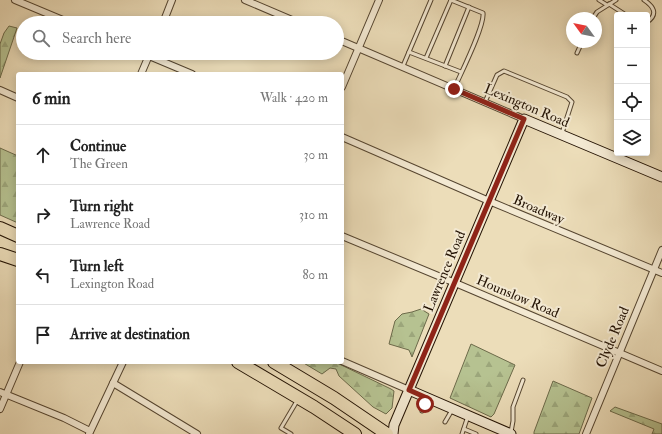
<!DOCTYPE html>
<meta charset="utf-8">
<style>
body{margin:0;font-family:"IM FELL Double Pica",serif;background:#f2f2f2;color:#222}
.controls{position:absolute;right:12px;top:12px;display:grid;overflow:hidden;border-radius:4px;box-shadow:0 2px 10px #0003}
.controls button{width:36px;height:36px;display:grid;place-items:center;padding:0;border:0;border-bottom:1px solid #e0e0e0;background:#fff;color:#222;font:20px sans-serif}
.compass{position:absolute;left:566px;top:12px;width:36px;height:36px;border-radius:50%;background:#fff;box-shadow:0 2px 10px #0003;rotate:303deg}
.stop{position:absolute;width:12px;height:12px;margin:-9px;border:3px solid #8f2418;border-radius:50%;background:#fff}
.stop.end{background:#8f2418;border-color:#fff;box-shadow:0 1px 4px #0008}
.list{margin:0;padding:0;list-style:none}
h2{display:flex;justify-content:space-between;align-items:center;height:52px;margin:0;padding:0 16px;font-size:17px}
h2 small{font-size:13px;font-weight:400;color:#767676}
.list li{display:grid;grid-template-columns:26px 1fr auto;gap:12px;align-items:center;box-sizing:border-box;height:60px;padding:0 16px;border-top:1px solid #e0e0e0}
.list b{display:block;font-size:15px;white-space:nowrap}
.list p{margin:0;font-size:13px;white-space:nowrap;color:#767676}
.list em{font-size:13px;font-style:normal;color:#767676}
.icon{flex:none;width:22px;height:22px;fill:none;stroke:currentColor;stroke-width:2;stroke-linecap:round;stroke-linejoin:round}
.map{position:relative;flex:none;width:662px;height:434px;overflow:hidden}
.search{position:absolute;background:#fff;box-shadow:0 2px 10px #0003;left:16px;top:16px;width:328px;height:44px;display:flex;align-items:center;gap:10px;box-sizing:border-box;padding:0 14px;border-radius:22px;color:#767676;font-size:15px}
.panel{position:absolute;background:#fff;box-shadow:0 2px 10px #0003;left:16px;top:72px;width:328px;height:292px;border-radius:4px}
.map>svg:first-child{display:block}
.forest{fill:url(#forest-firs);stroke:#6c6a4a}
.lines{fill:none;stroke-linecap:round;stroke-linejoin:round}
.lane-casing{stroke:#554530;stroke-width:5}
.street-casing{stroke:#554530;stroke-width:8}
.secondary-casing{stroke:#231203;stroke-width:11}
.highway-casing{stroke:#231203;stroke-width:14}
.lane{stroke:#f3e9d2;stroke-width:3}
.street{stroke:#f3e9d2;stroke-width:6}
.secondary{stroke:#f3e9d2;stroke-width:9}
.highway{stroke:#ecddb9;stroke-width:12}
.route{stroke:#8f2418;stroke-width:5}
.labels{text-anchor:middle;stroke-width:4;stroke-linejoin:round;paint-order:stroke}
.street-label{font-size:14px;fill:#231203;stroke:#f3e9d2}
</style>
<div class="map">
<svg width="662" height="434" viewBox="0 0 662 434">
<defs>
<pattern id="forest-firs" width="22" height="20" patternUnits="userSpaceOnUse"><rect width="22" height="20" fill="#b6c291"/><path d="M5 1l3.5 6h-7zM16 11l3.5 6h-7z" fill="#9ca67b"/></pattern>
</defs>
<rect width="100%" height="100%" fill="#ecddb9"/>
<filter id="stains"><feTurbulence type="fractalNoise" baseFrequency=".005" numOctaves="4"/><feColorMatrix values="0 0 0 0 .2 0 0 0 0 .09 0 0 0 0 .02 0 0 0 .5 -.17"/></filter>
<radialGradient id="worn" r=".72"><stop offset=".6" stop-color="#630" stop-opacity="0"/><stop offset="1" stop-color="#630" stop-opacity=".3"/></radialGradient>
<!-- forest -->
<g class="forest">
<path d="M9,26L17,28L0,78V44L4,33Z"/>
<path d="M0,148L18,156V223L0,215Z"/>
<path d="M421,309L429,314L412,357L409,350L389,344L395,321L402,314L412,312Z"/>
<path d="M471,344L515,365L494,414L491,417L450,398Z"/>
<path d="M302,362H335L391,389L394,391L392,408L386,414L373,407L339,376L336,369L330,368L322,374Z"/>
<path d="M553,381L592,398L579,434H534V432Z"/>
<path d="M615,407L662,424V434H652L654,429L610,411Z"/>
</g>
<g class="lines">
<!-- lane casing -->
<g class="lane-casing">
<g id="lane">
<path d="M451,0L483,13C485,26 460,75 454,89"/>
<path d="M599,0L607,5"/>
<path d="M644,0C653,6 659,14 647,22"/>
<path d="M609,4L626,15"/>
<path d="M593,18L597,12L616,0"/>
<path d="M409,52L461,72"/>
<path d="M577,53L582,42"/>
<path d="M426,58L451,0"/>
<path d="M403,66L431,0"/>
<path d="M445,66L469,7"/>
<path d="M485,102L497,75L504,71L567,97L572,102L562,133"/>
<path d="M422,411L427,400"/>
<path d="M445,422L452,410"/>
<path d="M464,429L476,434"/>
<path d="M511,432L513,421V407L523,380"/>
<path d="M291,434L281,428L297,401"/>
<path d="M462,434L468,416"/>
</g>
</g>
<!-- street casing -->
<g class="street-casing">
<g id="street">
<path d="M15,0L70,23"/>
<path d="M245,0L299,23"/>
<path d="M163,23L172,0"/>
<path d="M337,39L524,119"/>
<path d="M142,53L192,74"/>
<path d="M141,74L150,53"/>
<path d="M342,87L379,0"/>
<path d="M0,90L18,98"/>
<path d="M342,137L489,201L662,273"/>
<path d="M342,236L460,285L662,371"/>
<path d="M342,361L409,390"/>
<path d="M113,383L197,434"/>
<path d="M0,392L64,418L90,431"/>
<path d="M0,409L20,362"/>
<path d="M89,434L123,362"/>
<path d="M586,434L662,250"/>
</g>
</g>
<!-- secondary casing -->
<g class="secondary-casing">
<g id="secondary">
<path d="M409,390L511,434"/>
<path d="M393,434L394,425L524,119L662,177"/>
</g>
</g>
<!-- highway casing -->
<g class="highway-casing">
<g id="highway">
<path d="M0,228L18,236"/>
<path d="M0,254L18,260"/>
<path d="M238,362L314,407L355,434"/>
<path d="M274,362L334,398L387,434"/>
</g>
</g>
<!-- lane -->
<use href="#lane" class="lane"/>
<!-- street -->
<use href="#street" class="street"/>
<!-- secondary -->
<use href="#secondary" class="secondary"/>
<!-- highway -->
<use href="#highway" class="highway"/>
</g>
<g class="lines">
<!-- route -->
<path class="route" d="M425,404L427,398L409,390L524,119L454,89"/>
</g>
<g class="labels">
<!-- street labels -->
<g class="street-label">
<text transform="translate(527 105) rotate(23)" y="5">Lexington Road</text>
<text transform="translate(539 209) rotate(23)" y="5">Broadway</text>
<text transform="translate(444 271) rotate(-67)" y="5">Lawrence Road</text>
<text transform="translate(518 296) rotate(23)" y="5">Hounslow Road</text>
<text transform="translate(612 337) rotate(-67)" y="5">Clyde Road</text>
</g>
</g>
<rect width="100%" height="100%" filter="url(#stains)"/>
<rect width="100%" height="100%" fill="url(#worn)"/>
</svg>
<div class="controls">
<button>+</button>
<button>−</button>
<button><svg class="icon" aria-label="locate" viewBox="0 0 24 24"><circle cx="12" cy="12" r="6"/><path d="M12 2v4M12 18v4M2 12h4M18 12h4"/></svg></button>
<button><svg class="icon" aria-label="layers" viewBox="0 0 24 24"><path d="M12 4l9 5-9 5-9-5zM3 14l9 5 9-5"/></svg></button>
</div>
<svg class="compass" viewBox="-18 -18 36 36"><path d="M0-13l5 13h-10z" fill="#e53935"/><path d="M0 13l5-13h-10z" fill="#767676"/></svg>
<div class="stop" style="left:425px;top:404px"></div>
<div class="stop end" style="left:454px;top:89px"></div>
<div class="search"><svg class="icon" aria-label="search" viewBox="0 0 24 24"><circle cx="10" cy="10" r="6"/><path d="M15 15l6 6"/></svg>Search here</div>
<section class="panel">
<h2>6 min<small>Walk · 420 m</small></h2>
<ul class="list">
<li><svg class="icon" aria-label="ahead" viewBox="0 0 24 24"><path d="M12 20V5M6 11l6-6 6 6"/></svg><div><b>Continue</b><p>The Green</p></div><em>30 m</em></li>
<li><svg class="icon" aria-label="right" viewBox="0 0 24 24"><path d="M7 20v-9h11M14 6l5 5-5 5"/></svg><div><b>Turn right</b><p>Lawrence Road</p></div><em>310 m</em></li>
<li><svg class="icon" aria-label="left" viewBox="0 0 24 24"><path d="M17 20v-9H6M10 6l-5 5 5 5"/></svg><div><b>Turn left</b><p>Lexington Road</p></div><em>80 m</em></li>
<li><svg class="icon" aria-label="arrive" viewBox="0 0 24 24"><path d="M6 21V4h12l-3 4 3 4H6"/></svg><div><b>Arrive at destination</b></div></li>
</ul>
</section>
</div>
